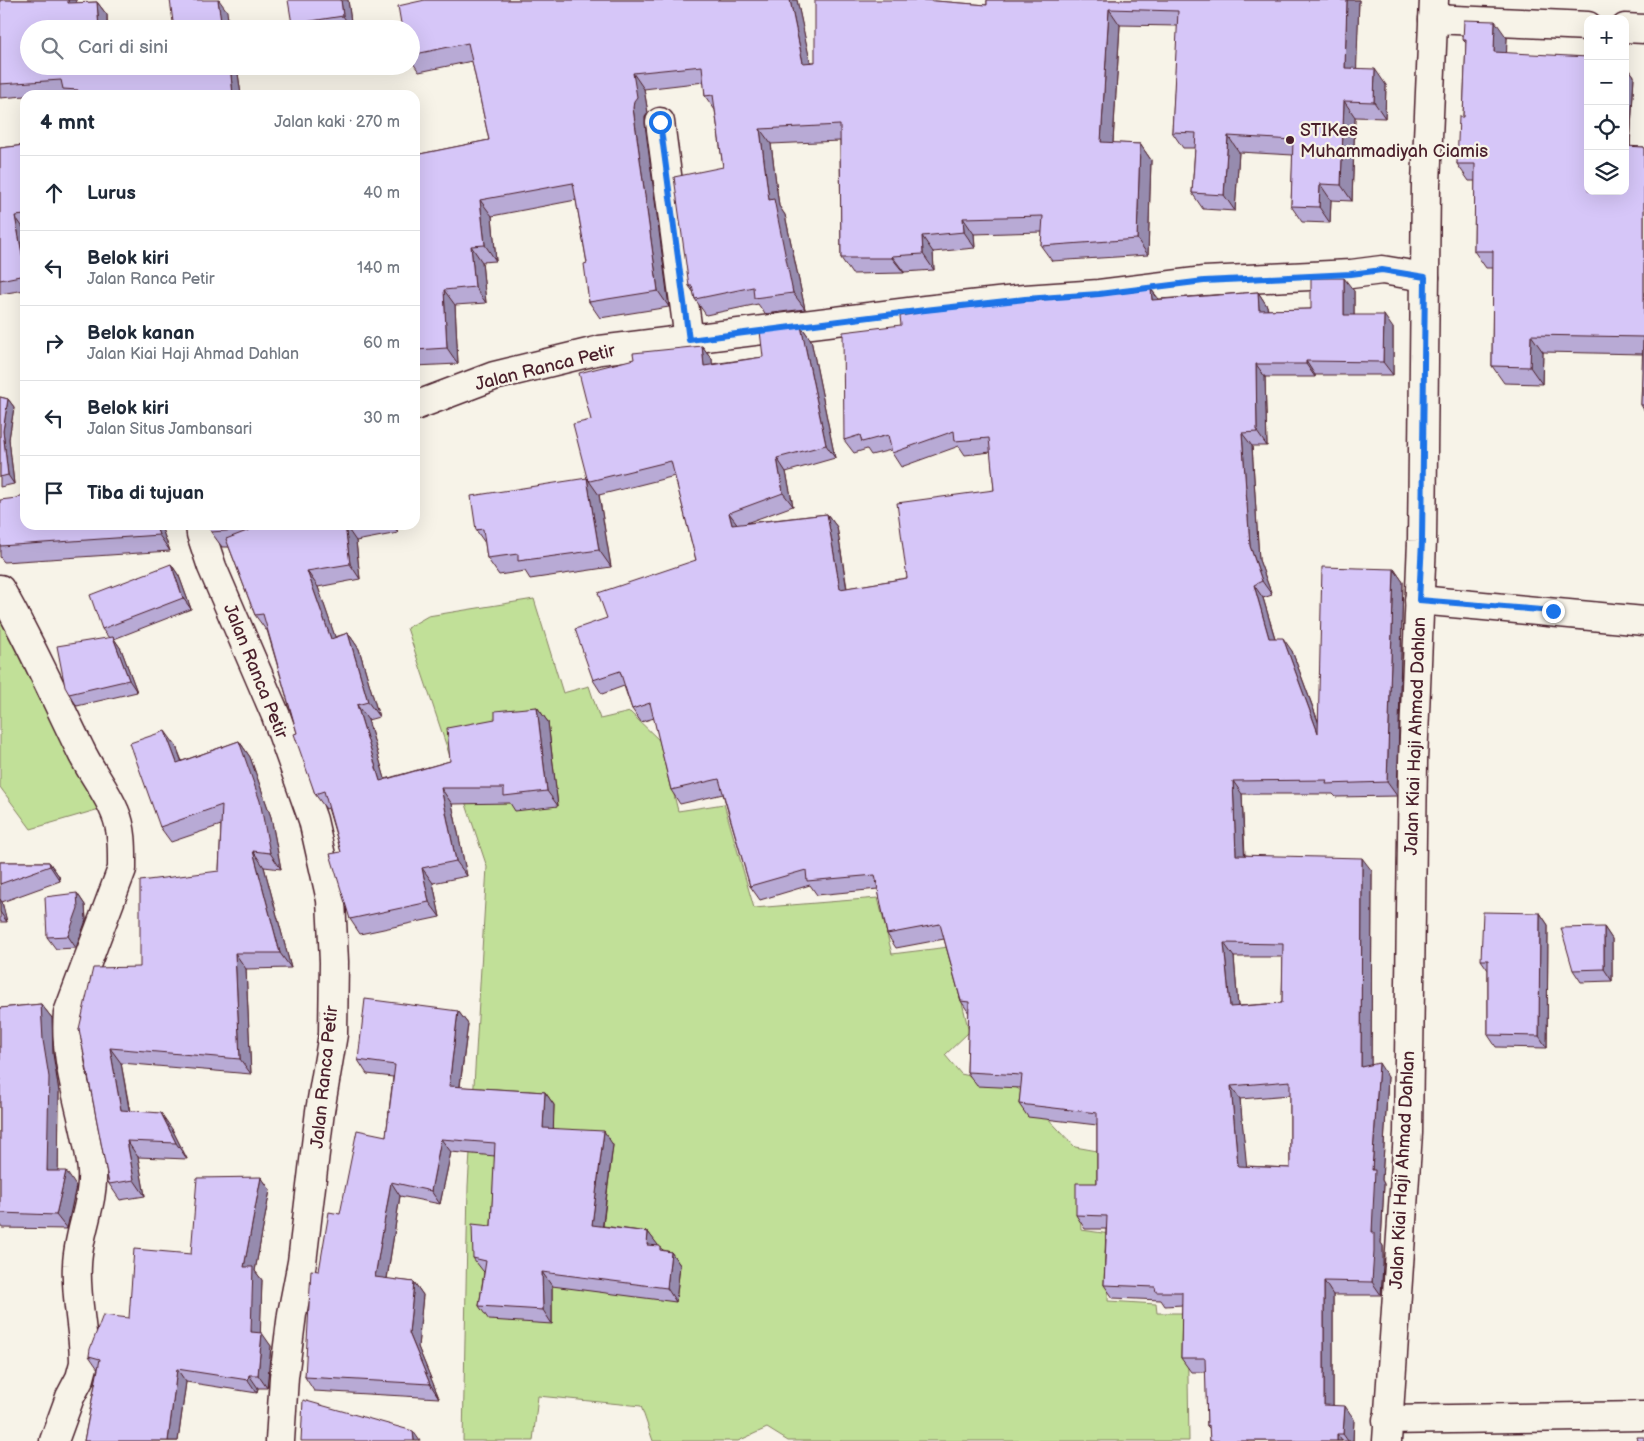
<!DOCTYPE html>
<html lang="id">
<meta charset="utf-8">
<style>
body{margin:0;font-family:"Balsamiq Sans",sans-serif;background:#f2f2f3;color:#1f2937}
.controls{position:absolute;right:15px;top:15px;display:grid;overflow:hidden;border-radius:10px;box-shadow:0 5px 20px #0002}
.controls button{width:45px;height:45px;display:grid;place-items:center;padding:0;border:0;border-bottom:1px solid #e0e1e3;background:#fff;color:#1f2937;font:25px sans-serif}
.stop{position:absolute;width:15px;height:15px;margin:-11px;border:4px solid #1a73e8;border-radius:50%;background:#fff}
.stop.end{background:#1a73e8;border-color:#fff;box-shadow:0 1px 5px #0008}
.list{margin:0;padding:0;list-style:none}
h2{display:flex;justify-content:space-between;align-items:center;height:65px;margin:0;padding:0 20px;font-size:21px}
h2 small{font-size:16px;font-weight:400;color:#747a83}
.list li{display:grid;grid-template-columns:32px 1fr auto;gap:15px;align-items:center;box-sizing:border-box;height:75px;padding:0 20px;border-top:1px solid #e0e1e3}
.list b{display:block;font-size:19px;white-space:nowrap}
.list p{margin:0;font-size:16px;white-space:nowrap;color:#747a83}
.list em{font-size:16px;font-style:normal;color:#747a83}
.icon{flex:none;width:28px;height:28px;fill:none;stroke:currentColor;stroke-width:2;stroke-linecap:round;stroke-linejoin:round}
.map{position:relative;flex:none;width:1644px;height:1441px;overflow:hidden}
.search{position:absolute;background:#fff;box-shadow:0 5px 20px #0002;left:20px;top:20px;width:400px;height:55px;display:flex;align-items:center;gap:12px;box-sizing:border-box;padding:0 18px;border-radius:28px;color:#747a83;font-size:19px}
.panel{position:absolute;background:#fff;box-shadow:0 5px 20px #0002;left:20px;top:90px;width:400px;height:440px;border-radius:15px}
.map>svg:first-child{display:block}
.green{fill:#c1e098;stroke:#868062}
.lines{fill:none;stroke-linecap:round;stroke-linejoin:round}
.minor-casing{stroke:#4a1f2b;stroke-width:31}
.tertiary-casing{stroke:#4a1f2b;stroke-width:31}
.secondary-casing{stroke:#4a1f2b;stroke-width:31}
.minor{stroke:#f7f3e8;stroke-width:28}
.tertiary{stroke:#f7f3e8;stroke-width:28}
.secondary{stroke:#f7f3e8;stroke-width:28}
.wall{fill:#b8aad5;stroke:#4a1f2b;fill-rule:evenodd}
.shaded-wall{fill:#968bae;stroke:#4a1f2b}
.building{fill:#d6c6f8;stroke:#4a1f2b;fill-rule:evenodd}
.route{stroke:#1a73e8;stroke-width:6}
.poi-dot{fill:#4a1f2b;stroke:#f7f3e8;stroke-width:2}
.labels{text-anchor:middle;stroke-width:4.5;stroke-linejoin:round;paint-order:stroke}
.poi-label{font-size:18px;fill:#4a1f2b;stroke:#f7f3e8;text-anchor:start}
.street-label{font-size:18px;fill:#4a1f2b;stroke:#f7f3e8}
</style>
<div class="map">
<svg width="1644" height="1441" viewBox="0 0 1644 1441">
<rect width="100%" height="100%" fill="#f7f3e8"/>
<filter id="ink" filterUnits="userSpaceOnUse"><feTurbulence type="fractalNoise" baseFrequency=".02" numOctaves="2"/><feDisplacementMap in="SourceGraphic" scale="10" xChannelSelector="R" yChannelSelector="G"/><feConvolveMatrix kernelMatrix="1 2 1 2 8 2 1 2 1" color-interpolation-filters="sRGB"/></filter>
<g filter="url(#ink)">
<!-- green -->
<g class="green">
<path d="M534,599L563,693L589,686L600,719L630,712L661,742L678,811L724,804L754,908L878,898L892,954L949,947L969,1032L945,1055L961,1074L992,1081L1008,1082L1024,1093L1075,1147L1103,1152L1102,1191L1079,1192L1081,1230L1110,1234L1108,1301L1156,1304L1157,1313H1187L1189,1441H788L767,1428L738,1441H653L641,1406L538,1396L533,1441H463L468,1186L487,867L407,628L428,616Z"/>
<path d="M0,608L103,808L31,829L0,787Z"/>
</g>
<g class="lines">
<!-- minor casing -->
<g class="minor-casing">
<g id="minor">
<path d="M1433,19L1588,26"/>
<path d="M1625,28L1644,29"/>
<path d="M660,122L689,340"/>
<path d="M415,406L494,376L600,350L925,310L1025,299L1099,294L1204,281L1351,274L1382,270L1425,277"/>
<path d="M200,525L201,534L212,567L276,716L313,820L331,900L334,962L333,1034L320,1111L302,1262L292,1314L284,1377L280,1441"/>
<path d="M0,589C30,641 54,696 80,749C90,771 106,790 115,812C123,830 122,851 122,869L68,1013C63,1067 87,1118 92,1171C94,1203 78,1233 77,1265C75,1297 84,1330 84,1363L80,1378L70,1397L54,1441"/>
<path d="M1419,600L1644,621"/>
</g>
</g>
<!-- tertiary casing -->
<g class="tertiary-casing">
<path id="tertiary" d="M1387,1420L1644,1416"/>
</g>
<!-- secondary casing -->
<g class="secondary-casing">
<path id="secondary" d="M1387,1441L1408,1133L1413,761L1422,541L1426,184L1434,0"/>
</g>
<!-- minor -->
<use href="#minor" class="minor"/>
<!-- tertiary -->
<use href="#tertiary" class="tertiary"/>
<!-- secondary -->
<use href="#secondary" class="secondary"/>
</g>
<!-- wall -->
<g class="wall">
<path d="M0,0H76V3L97,2L107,15L109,67L116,66H237L241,95H66L65,93L41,95H25V96L0,98Z"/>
<path d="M348,0L352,29H295L292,24Z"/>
<path d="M425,0H797L810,62H815L935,1L987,5V0H1359L1356,69L1386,85L1385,118L1355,117L1352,201L1331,200L1330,223L1302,222L1291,206L1293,155L1239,152L1235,211L1203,209L1192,193L1195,148H1183L1172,132L1178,26L1120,25L1113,143L1140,144L1151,160L1148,255L1052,261L1041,246L1042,232L974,234L975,248L933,252L934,270L904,272V273L852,274L841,258L840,141L771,144L779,206L785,215L805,309L765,314L758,304L706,315L695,299L694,293L689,286L723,167L715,110L705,96L704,82L644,89L648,113L645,117V124L669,307L600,318L589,302L587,263L576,200L492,216L496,261L482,262L486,303L455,305L458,364L415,366V155L489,140L472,61L419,72L411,60V29Z"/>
<path d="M1507,38L1506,52L1625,191V63L1634,76L1630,147H1644V410L1641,405L1643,354L1543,352L1542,384L1504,383L1492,366L1493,268H1486L1474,251L1475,181H1469L1457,164L1463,117L1466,43L1463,40Z"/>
<path d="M25,145V229H24L25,235V290L0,294V148Z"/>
<path d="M1151,289L1159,299L1258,292L1267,306L1268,310L1311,309L1354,291V315L1393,328V375H1315V377H1265L1267,446H1252L1259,560L1272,595L1263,598L1275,638L1292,651L1318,721L1394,569L1403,582L1397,796L1336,797L1333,794H1242L1245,855L1372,871L1371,1065L1388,1077L1382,1180L1384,1184L1381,1243L1383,1246V1265L1381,1295H1333V1405L1354,1419L1353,1441H1210V1429L1207,1426L1206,1372H1191L1181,1358L1182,1305L1165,1306L1161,1300L1113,1298L1104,1285L1106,1229H1085L1076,1215L1097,1183V1125L1028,1117L1019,1104L1021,1088L977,1086L967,1072L969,1013L961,1001L944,939L896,948L887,934L878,889L817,895L810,885L760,900L750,886L723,794L680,804L671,790L654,718L641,722L632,709L624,686L602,694L593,680L607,618L696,560L675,476L599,495L611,567L530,579L525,571L499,575L487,558L485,543L476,530L587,478L591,420L702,346L712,359V364L763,357L801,326L811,340L835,458L786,472L793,506L746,523L827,514L837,527L847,588L907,578L994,490L991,452L965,455L959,446L901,467L892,453L891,450L871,455L867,449L854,453L844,440L901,325L1092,296ZM1234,957H1283L1282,1003L1238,1006ZM1290,1095V1168L1246,1166L1240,1099Z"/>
<path d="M0,397L8,399L14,407L9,439L14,484L0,487Z"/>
<path d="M0,500L25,525H173L162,529L170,551L4,562L0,557Z"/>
<path d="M209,525H395L398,533L356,541L360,579L318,587L335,637L348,633L359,649L379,717L368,720L385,779L450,761L495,719L537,707L548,722L558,806L515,811L510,803L452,804L467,876L433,883L440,917L360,934L350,919L341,852L328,808L326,809L315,794L267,630H266L255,615L229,547H222L211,532Z"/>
<path d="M171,564L179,576L191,609L114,639L121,649L137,692L77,706L69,694L109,638L102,629Z"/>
<path d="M239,741L250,757L271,817L281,869L264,867L291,968L246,969L251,1074L121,1063L130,1111L172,1129L187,1159L138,1157L145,1196L120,1200L109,1184L79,1029L140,967L219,871L221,825L171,842L160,827L176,746L182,761Z"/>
<path d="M0,862H49L59,876L60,881L2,902L7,922H0Z"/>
<path d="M77,893L85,905L86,920L76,948L56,949L47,937Z"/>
<path d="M1540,913L1548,925L1547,1048L1496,1047L1488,1035V970L1481,960Z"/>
<path d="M1604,927L1612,939V981L1581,982L1573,970Z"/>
<path d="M41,1004L52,1018L53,1054L59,1092L58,1171L76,1186L67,1229L2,1228L0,1225V1008Z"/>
<path d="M458,1011L468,1024L460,1087L545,1092L554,1105L553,1128L613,1145L603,1226L648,1232L658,1246L663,1250L671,1252L680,1265L676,1302L552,1286V1324L489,1320L479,1306L484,1272L483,1271L473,1258L491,1226L495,1156L451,1152L440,1204L400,1196L387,1279L414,1282L423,1295L418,1347L439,1398L314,1391L305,1377L319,1271L340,1214L386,1136L393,1077L367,1074L358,1060Z"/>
<path d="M261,1177L270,1190L255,1271L262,1280L260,1332L271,1346L267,1388H258L257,1393L186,1382L178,1441H84L98,1369L89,1356L129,1318L191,1254Z"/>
</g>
<!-- shaded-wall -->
<g class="shaded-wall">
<path d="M68,0H76L77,16L68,3Z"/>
<path d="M218,0H219L227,11L229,29H222Z"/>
<path d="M341,0H348L352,29L343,16Z"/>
<path d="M790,0H797L814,79L803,63Z"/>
<path d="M1347,0H1359L1356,84L1345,68Z"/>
<path d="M97,2L107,15V29H99Z"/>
<path d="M1109,9L1120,25L1112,158L1101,142Z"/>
<path d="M1495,21L1507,38L1506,69L1494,52Z"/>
<path d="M1625,63L1634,76L1629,163L1625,158Z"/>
<path d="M100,66H109L110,81L100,68Z"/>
<path d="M230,66H237L241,95H233Z"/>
<path d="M1375,69L1386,85L1385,118L1374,102Z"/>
<path d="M633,73L644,89L648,113L645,117V124L669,307L658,291L633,108Z"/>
<path d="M1344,101L1355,117L1352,201L1341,185Z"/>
<path d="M760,129L771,144L779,206L785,215L805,309L793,293L769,200Z"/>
<path d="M1228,136L1239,152L1235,211L1224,195Z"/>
<path d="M1140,144L1151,160L1148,255L1137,239Z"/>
<path d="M1320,184L1331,200L1330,223L1319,207Z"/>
<path d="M480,200L492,216L496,261L485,245Z"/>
<path d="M15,216L24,229L25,235V270Z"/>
<path d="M963,218L974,234L975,248L964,232Z"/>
<path d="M922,236L933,252L934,270L923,254Z"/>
<path d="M471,246L482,262L486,303L475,287Z"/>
<path d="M892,256L904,272V273L892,258Z"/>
<path d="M1344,278L1354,291V328L1344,315Z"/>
<path d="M1151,289L1160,302L1152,300Z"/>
<path d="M444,290L455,305L458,364L447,348Z"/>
<path d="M1258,292L1267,306L1269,323L1259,310Z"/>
<path d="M1384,315L1393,328V375L1383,362Z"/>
<path d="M801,326L811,340L835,458L826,445Z"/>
<path d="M1531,335L1543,352L1542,384L1530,367Z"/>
<path d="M702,346L712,359L713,379L704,366Z"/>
<path d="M1306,361L1315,375V377L1306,364Z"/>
<path d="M1256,364L1265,377L1267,446L1257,432Z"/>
<path d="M8,399L14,407L9,439L14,484L8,475L3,431Z"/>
<path d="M1242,433L1252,446L1259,560L1272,595L1262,581L1250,546Z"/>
<path d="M777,458L786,472L793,506L783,493Z"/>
<path d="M587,478L599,495L611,567L599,550Z"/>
<path d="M729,513L739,526L732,525Z"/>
<path d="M827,514L837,527L849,603L840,589Z"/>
<path d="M155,525H159L162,529L170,551L159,535Z"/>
<path d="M345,525L356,541L360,579L350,564Z"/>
<path d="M392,525H395L398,533Z"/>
<path d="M171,564L179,576L191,609L183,598Z"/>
<path d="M1394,569L1403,582L1397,796L1387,782Z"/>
<path d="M307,571L318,587L341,654L331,639Z"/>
<path d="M1254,585L1263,598L1279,652L1269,638Z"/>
<path d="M348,633L359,649L379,717L368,702Z"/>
<path d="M113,637L121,649L137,692L129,680Z"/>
<path d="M1283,638L1292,651L1327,746L1318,733Z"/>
<path d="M357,705L368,720L390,796L380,781Z"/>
<path d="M537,707L548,722L558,806L547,791Z"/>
<path d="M165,731L176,746L188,779L177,763Z"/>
<path d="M239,741L250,757L271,817L281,869L270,853Z"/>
<path d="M1233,781L1242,794L1245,869L1236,855Z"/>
<path d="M441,788L452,804L467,876L456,861Z"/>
<path d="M253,851L264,867L291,968L280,953Z"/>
<path d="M1362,858L1372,871L1371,1080L1361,1067Z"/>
<path d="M49,862L59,876L60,881L50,866Z"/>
<path d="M422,868L433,883L440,917L429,902Z"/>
<path d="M77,893L85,905L86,920L76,948L68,936Z"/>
<path d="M0,899L2,902L7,922L0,912Z"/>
<path d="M1540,913L1548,925L1547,1048L1539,1036Z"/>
<path d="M1604,927L1612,939V981L1604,969Z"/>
<path d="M1224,943L1234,957L1239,1020L1230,1007Z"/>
<path d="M235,953L246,969L251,1074L240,1059Z"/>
<path d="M41,1004L52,1018L53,1054L59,1092L58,1186L47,1171Z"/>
<path d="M458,1011L468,1024L458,1100L449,1086Z"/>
<path d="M110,1048L121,1063L132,1126L121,1110Z"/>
<path d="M1379,1063L1388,1077L1382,1180L1384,1184L1381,1243L1383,1246V1265L1381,1295L1372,1282V1170Z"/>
<path d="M1231,1086L1240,1099L1248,1179L1238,1166Z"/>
<path d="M545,1092L554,1105L553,1141L543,1128Z"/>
<path d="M161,1113L172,1129L187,1159L176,1143Z"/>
<path d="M604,1131L613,1145L601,1238L592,1225Z"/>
<path d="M441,1139L451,1152L440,1204L431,1191Z"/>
<path d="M127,1141L138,1157L145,1196L134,1180Z"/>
<path d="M66,1171L76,1186L67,1229L56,1215Z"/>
<path d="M261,1177L270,1190L255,1271L262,1280L260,1345L251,1332L244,1267Z"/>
<path d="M391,1182L400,1196L385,1291L375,1277Z"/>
<path d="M648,1232L658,1245L656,1258L647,1245Z"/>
<path d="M671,1252L680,1265L676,1302L667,1288Z"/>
<path d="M542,1272L552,1286V1324L543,1310Z"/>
<path d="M1324,1281L1333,1295V1418L1324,1405Z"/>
<path d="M414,1282L423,1295L418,1347L439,1398L430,1384L409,1333Z"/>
<path d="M262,1333L271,1346L267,1388L258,1375Z"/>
<path d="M177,1369L186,1382L178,1441H168Z"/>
<path d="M249,1375L258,1388L257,1393L248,1380Z"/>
<path d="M1345,1406L1354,1419L1353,1441H1348L1343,1434Z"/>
<path d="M413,1431L420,1441H414Z"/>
<path d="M1337,1434L1342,1441H1337Z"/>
</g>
<!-- building -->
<g class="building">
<path d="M0,0H68V3L97,2L99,29H29V66H100V68L116,66H230L233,95H78V90L63,89L61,80L0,84Z"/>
<path d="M170,0H218L222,29H174Z"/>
<path d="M288,0H341L343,16L292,24Z"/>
<path d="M425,0H790L803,63L815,62V0H923L987,5V0H1347L1345,68L1375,69L1374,102L1344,101L1341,185L1320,184L1319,207L1291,206L1293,140L1228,136L1224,195L1192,193L1196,133L1172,132L1178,11L1109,9L1101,142L1140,144L1137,239L1041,246L1043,216L963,218L964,232L922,236L923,254L892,256V258H841L840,125L760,129L769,200L774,199L793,293L754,298L753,287L695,299L692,286H689L674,177L723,167L713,95L705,96L702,66L633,73L637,97L634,101L633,108L658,291L589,302L584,264L587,263L573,183L480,200L485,245L471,246L475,287L444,290L447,348L415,350V155L489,140L468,43L411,55V29H402L398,6Z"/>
<path d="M1464,20L1495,21L1494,52L1588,57V191H1625V146L1644,147V405H1641L1643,337L1531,335L1530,367L1492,366L1493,251H1474L1475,164H1457L1459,117H1463L1466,40H1463Z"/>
<path d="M25,145V215L15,216L25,270V275L0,280V148Z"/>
<path d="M1311,278H1344V315H1384L1383,362L1306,361V364H1256L1257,432L1242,433L1250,546L1262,581L1254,585L1269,638H1283L1318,733L1322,567L1394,569L1387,782L1326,784L1327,780L1233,781L1236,855L1362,858L1361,1067L1379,1063L1372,1170H1375L1372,1232H1374V1252L1372,1282L1324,1281V1405L1345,1406L1343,1434H1337V1441H1210L1209,1425L1207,1426L1205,1358H1181L1182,1292H1156L1155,1287L1104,1285L1107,1216L1076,1215V1183H1097V1113L1019,1104L1022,1075L967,1072L969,1002L961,1001L940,924L887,934L875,875L807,881L806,870L750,886L719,779L671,790L650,703L632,709L620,671L593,680L575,629L607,618L598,593L696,560L671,461L590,481L587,478L573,424L591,420L579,373L634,359L633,353L702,346L704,366L763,357L760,331L801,326L826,445L777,458L783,493L729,513L732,525L827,514L840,589L907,578L897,503L994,490L989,438L955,441L954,431L892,453L888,435L862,442L860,435L844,440L843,332L901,325L900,316L926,311L1017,301L1092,296L1151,289L1152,300L1258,292L1259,310L1311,309ZM1224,943L1283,944L1282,1003L1230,1007ZM1290,1081V1168L1238,1166L1231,1086Z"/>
<path d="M0,397L8,399L3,431L8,475L0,477Z"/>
<path d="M587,478L599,550L518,561V554L487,558L483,529L476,530L471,496Z"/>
<path d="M25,493V525H155L159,535L0,546V500L17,498L24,494Z"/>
<path d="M209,525H347H345L350,564L307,571L331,639L348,633L368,702L357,705L380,781L450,761L447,728L495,719V711L537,707L547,791L504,796V788H441L456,861L422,868L429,902L350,919L330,854L341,852L324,791L315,794L294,734L297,733L263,614L255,615L226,539L252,529L211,532Z"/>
<path d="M171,564L183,598L102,629L90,595Z"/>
<path d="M113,637L129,680L69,694L65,687L57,646Z"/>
<path d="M165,731L177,763L239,741L260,801L270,853L253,851L280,953H235L240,1059L110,1048L121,1110L161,1113L176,1143L127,1141L134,1180L109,1184L79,1029L93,968L140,967V881L219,871L222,805L160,827L130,743Z"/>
<path d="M0,862H49L50,866L0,884Z"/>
<path d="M77,893L78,908L68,936L47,937L45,897Z"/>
<path d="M1483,912L1540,913L1539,1036L1488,1035V960H1481Z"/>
<path d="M1604,927V969L1573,970L1561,928Z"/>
<path d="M365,999L458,1011L449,1086L545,1092L543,1128L604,1131L592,1225L648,1232L647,1245L660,1246V1250L671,1252L667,1288L542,1272L543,1310L479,1306L486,1261L473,1258L472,1224L491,1226L495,1143L441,1139L431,1191L391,1182L375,1277L414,1282L409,1333L430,1384L305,1377L311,1270L319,1271L329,1212L340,1214L357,1130L386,1136L395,1065L358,1060Z"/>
<path d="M41,1004L43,1040L49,1077L47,1171H66L56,1215L0,1213V1008Z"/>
<path d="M261,1177L244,1267H253L251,1332L262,1333L258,1375H249L248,1380L177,1369L168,1441H84L100,1359L89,1356L90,1349L103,1315L129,1318L134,1249L191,1254L197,1178Z"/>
<path d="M303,1400L413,1431L414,1441H301Z"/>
<path d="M1637,1437H1644V1441H1638Z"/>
</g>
</g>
<g class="lines" filter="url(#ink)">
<!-- route -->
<path class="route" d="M660,122L689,340L925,310L1025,299L1099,294L1204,281L1351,274L1382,270L1425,277L1422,541L1419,600L1553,611"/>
</g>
<!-- markers -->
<circle class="poi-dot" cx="1290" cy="140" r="5"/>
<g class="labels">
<!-- poi labels -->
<g class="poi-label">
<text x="1300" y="136">STIKes<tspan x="1300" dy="21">Muhammadiyah Ciamis</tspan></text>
</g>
<!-- street labels -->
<g class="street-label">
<text transform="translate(545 367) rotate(-14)" y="6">Jalan Ranca Petir</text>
<text transform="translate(256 671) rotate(68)" y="6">Jalan Ranca Petir</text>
<text transform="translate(1415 736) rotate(-88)" y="6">Jalan Kiai Haji Ahmad Dahlan</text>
<text transform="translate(324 1077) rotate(-84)" y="6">Jalan Ranca Petir</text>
<text transform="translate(1402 1170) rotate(-87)" y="6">Jalan Kiai Haji Ahmad Dahlan</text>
</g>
</g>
</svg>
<div class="controls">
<button>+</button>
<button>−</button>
<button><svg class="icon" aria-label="locate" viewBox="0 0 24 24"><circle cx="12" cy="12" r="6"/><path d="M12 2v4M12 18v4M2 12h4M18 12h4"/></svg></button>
<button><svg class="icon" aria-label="layers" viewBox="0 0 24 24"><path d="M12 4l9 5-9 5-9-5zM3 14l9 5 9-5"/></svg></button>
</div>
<div class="stop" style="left:660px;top:122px"></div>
<div class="stop end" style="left:1553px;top:611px"></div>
<div class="search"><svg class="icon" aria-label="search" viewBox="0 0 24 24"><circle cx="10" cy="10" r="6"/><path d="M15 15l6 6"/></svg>Cari di sini</div>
<section class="panel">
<h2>4 mnt<small>Jalan kaki · 270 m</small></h2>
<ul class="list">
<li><svg class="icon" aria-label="ahead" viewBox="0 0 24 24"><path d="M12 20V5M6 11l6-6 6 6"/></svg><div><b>Lurus</b></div><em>40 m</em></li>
<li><svg class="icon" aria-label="left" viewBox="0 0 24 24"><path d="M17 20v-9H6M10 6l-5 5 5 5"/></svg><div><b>Belok kiri</b><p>Jalan Ranca Petir</p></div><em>140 m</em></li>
<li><svg class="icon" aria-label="right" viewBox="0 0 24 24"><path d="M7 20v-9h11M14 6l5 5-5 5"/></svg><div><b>Belok kanan</b><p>Jalan Kiai Haji Ahmad Dahlan</p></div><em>60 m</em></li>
<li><svg class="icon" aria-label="left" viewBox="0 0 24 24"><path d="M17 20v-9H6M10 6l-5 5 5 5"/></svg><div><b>Belok kiri</b><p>Jalan Situs Jambansari</p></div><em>30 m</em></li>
<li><svg class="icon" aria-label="arrive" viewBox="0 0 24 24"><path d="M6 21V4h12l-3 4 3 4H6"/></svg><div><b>Tiba di tujuan</b></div></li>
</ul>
</section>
</div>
